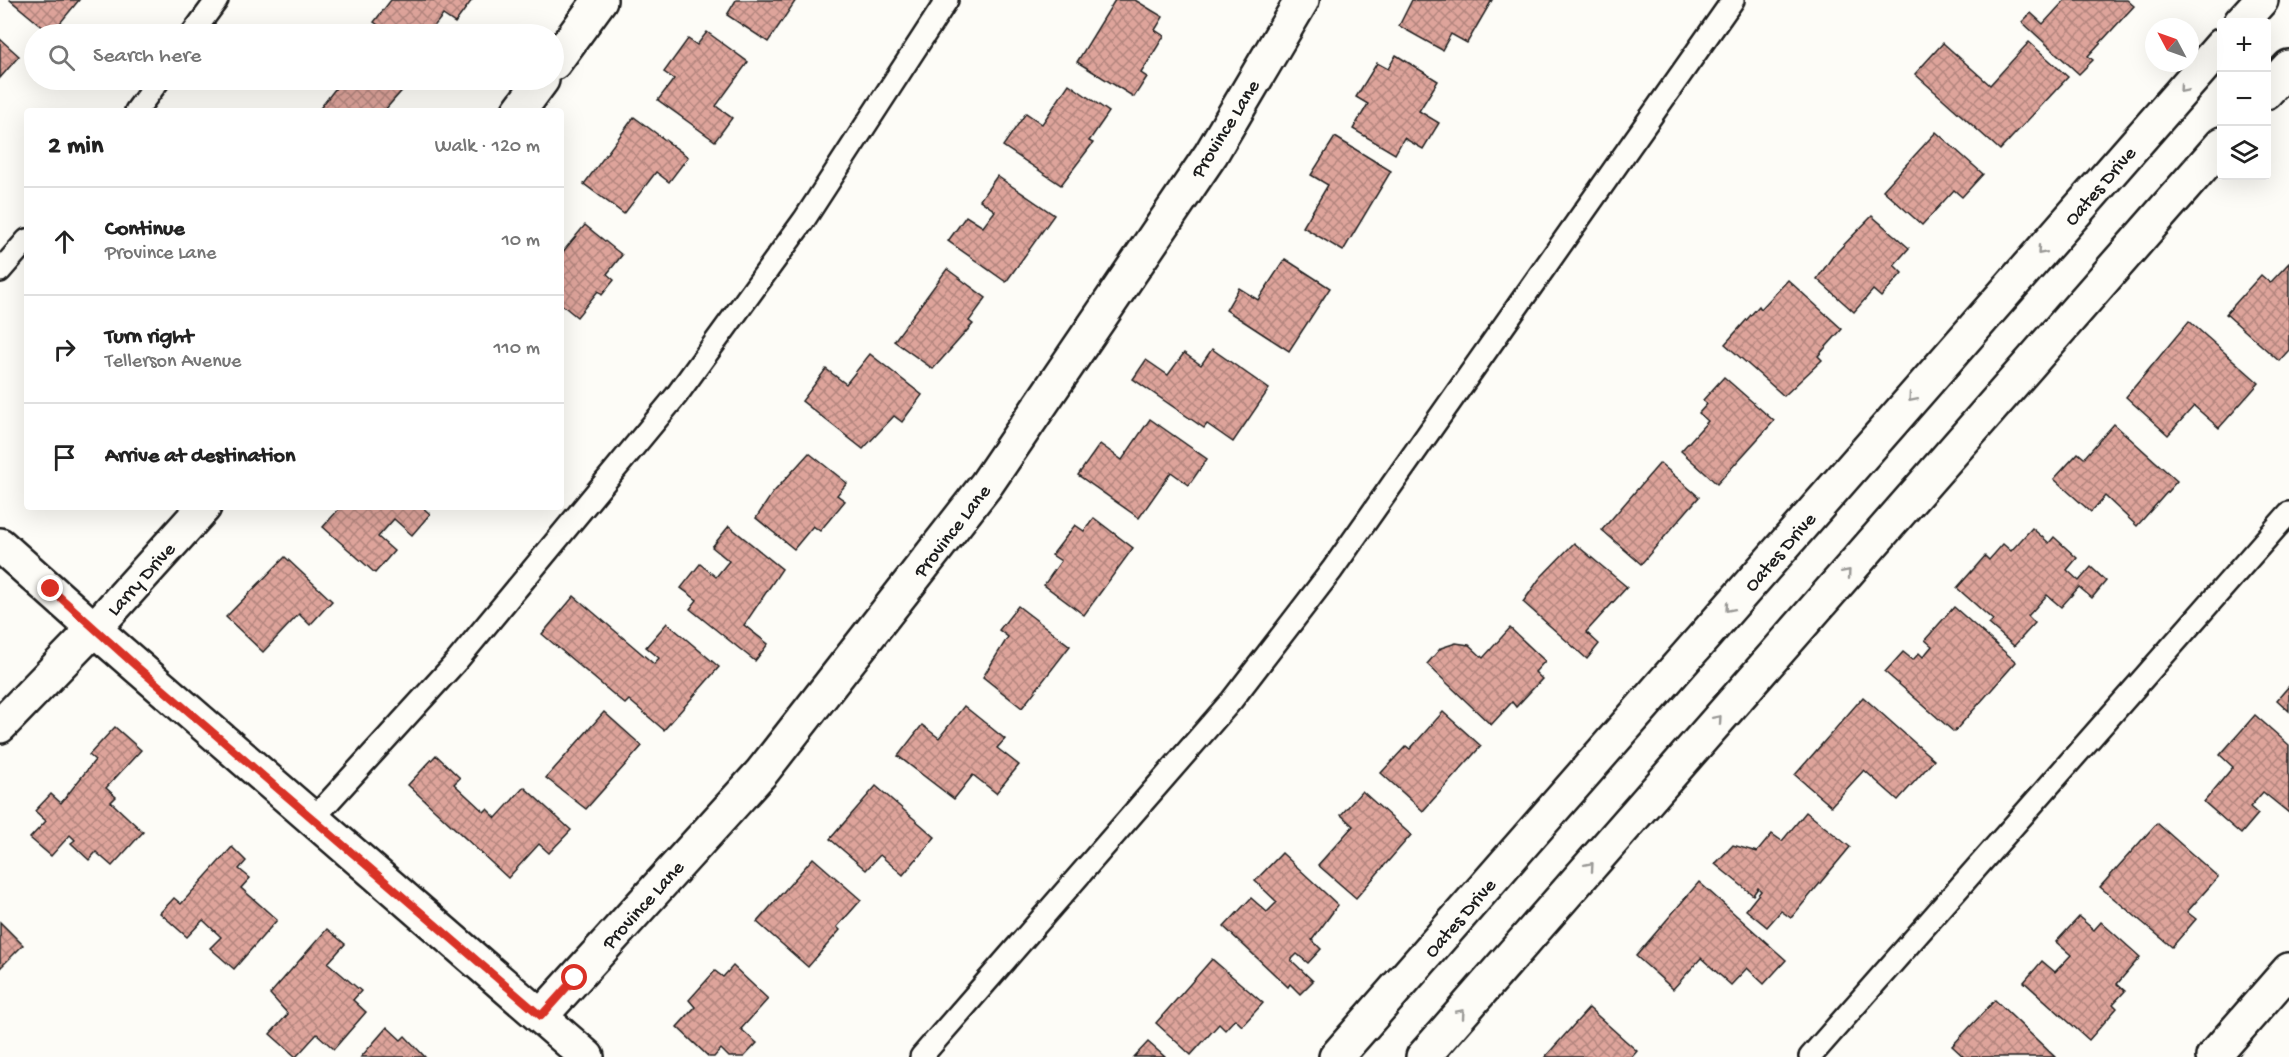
<!DOCTYPE html>
<meta charset="utf-8">
<style>
body{margin:0;font-family:"Gochi Hand",sans-serif;background:#f2f2f2;color:#222}
.controls{position:absolute;right:18px;top:18px;display:grid;overflow:hidden;border-radius:6px;box-shadow:0 6px 24px #0002}
.controls button{width:54px;height:54px;display:grid;place-items:center;padding:0;border:0;border-bottom:2px solid #e0e0e0;background:#fff;color:#222;font:30px sans-serif}
.compass{position:absolute;left:2145px;top:18px;width:54px;height:54px;border-radius:50%;background:#fff;box-shadow:0 6px 24px #0002;rotate:311deg}
.stop{position:absolute;width:18px;height:18px;margin:-14px;border:4px solid #d93025;border-radius:50%;background:#fff}
.stop.end{background:#d93025;border-color:#fff;box-shadow:0 2px 6px #0008}
.list{margin:0;padding:0;list-style:none}
h2{display:flex;justify-content:space-between;align-items:center;height:78px;margin:0;padding:0 24px;font-size:26px}
h2 small{font-size:20px;font-weight:400;color:#767676}
.list li{display:grid;grid-template-columns:39px 1fr auto;gap:18px;align-items:center;box-sizing:border-box;height:108px;padding:0 24px;border-top:2px solid #e0e0e0}
.list b{display:block;font-size:22px;white-space:nowrap}
.list p{margin:0;font-size:20px;white-space:nowrap;color:#767676}
.list em{font-size:20px;font-style:normal;color:#767676}
.icon{flex:none;width:33px;height:33px;fill:none;stroke:currentColor;stroke-width:2;stroke-linecap:round;stroke-linejoin:round}
.map{position:relative;flex:none;width:2289px;height:1057px;overflow:hidden}
.search{position:absolute;background:#fff;box-shadow:0 6px 24px #0002;left:24px;top:24px;width:540px;height:66px;display:flex;align-items:center;gap:15px;box-sizing:border-box;padding:0 21px;border-radius:33px;color:#767676;font-size:22px}
.panel{position:absolute;background:#fff;box-shadow:0 6px 24px #0002;left:24px;top:108px;width:540px;height:402px;border-radius:6px}
.map>svg:first-child{display:block}
.building{fill:url(#building-cross-hatch);stroke:#1c1c1c;stroke-width:1.5}
.lines{fill:none;stroke-linecap:round;stroke-linejoin:round}
.lane-casing{stroke:#1c1c1c;stroke-width:26}
.street-casing{stroke:#1c1c1c;stroke-width:38}
.secondary-casing{stroke:#1c1c1c;stroke-width:38}
.lane{stroke:#fdfcf7;stroke-width:21}
.street{stroke:#fdfcf7;stroke-width:33}
.secondary{stroke:#fdfcf7;stroke-width:33}
.oneway{stroke:#989794}
.route{stroke:#d93025;stroke-width:8}
.labels{text-anchor:middle;stroke-width:4.5;stroke-linejoin:round;paint-order:stroke}
.street-label{font-size:20px;fill:#1c1c1c;stroke:#fdfcf7}
</style>
<div class="map">
<svg width="2289" height="1057" viewBox="0 0 2289 1057">
<defs>
<pattern id="building-cross-hatch" width="8" height="8" patternUnits="userSpaceOnUse" patternTransform="scale(1.5)"><rect width="8" height="8" fill="#dea49b"/><path d="M0 0l8 8M0 8l8-8" fill="none" stroke="#b3857e"/></pattern>
</defs>
<rect width="100%" height="100%" fill="#fdfcf7"/>
<filter id="ink" filterUnits="userSpaceOnUse"><feTurbulence type="fractalNoise" baseFrequency=".0167" numOctaves="2"/><feDisplacementMap in="SourceGraphic" scale="12" xChannelSelector="R" yChannelSelector="G"/><feConvolveMatrix kernelMatrix="1 2 1 2 8 2 1 2 1" color-interpolation-filters="sRGB"/></filter>
<g filter="url(#ink)">
<!-- building -->
<g class="building">
<path d="M10,0H79L51,34Z"/>
<path d="M391,0H472L455,23L443,15L428,34H391L374,22Z"/>
<path d="M736,0H796L768,42L727,15Z"/>
<path d="M1115,0H1135L1163,17L1155,30L1164,36L1141,73L1147,77L1134,97L1077,62Z"/>
<path d="M1412,0H1492L1467,43L1451,34L1442,50L1399,26Z"/>
<path d="M2065,0H2127L2134,6L2088,56L2093,60L2079,74L2022,22L2031,13L2043,24Z"/>
<path d="M707,32L748,62L716,106L732,118L715,141L658,100L674,79L664,72L688,39L697,45Z"/>
<path d="M0,39L19,56L0,78Z"/>
<path d="M2029,42L2068,77L2000,150L1915,74L1943,43L1990,85Z"/>
<path d="M1396,55L1438,81L1419,111L1439,123L1423,149L1404,138L1395,154L1353,129L1368,104L1356,97L1377,63L1388,69Z"/>
<path d="M342,80H398L406,86L384,111H318Z"/>
<path d="M1069,84L1109,112L1089,141L1093,143L1061,185L1003,146L1026,113L1042,124Z"/>
<path d="M634,117L688,157L669,182L656,172L624,214L584,184Z"/>
<path d="M1936,132L1983,174L1962,197L1954,190L1922,225L1883,190Z"/>
<path d="M1335,137L1391,171L1343,251L1303,227L1328,185L1311,175Z"/>
<path d="M997,176L1054,215L1006,282L948,241L966,216L983,227L995,211L980,200Z"/>
<path d="M1872,216L1909,248L1894,265L1902,273L1881,297L1873,290L1854,312L1817,279L1833,256Z"/>
<path d="M585,225L622,255L607,274L614,280L602,295L598,291L577,317L561,304V254Z"/>
<path d="M1285,259L1330,288L1289,351L1226,310L1239,288L1258,300Z"/>
<path d="M2289,263V350L2279,361L2226,314L2261,275L2270,283Z"/>
<path d="M947,269L986,298L969,321L973,324L933,369L894,341Z"/>
<path d="M1788,280L1842,329L1818,356L1822,360L1784,396L1725,344L1759,306L1761,309Z"/>
<path d="M2189,321L2259,383L2219,428L2194,406L2168,435L2126,397Z"/>
<path d="M1212,349L1269,389L1233,442L1207,424L1204,428L1133,379L1146,360L1168,375L1184,353L1201,365Z"/>
<path d="M870,354L922,395L902,422L894,416L863,449L802,401L826,369L846,384Z"/>
<path d="M1724,377L1774,421L1717,484L1681,451L1708,421L1699,413L1707,404L1703,400Z"/>
<path d="M1150,419L1207,459L1189,485L1171,472L1139,518L1078,475L1100,444L1122,460Z"/>
<path d="M2114,424L2177,481L2137,526L2105,496L2091,512L2054,479L2078,453L2084,458Z"/>
<path d="M809,453L847,483L837,495L845,501L820,531L813,526L794,549L756,518L772,494Z"/>
<path d="M1660,463L1699,497L1641,564L1602,530Z"/>
<path d="M336,507H422L430,514L412,535L394,519L378,537L394,551L375,573L323,527L339,509Z"/>
<path d="M1094,518L1133,548L1084,615L1044,585L1061,561L1052,555L1075,525L1084,531Z"/>
<path d="M729,526L782,569L744,625L768,644L755,661L690,609L697,600L681,588L700,564L716,577L729,561L712,547Z"/>
<path d="M2032,528L2049,543L2054,537L2077,558L2067,570L2079,581L2091,567L2106,581L2092,598L2079,587L2061,607L2047,595L2028,616L2035,623L2014,646L1989,624L1993,620L1957,588L1985,556L1989,560L2003,544L2011,551Z"/>
<path d="M1574,543L1627,587L1586,632L1599,644L1587,659L1523,602L1540,578Z"/>
<path d="M285,557L332,601L310,625L299,614L263,652L226,617Z"/>
<path d="M574,596L654,664L659,658L646,647L667,623L719,667L664,730L629,700L625,704L542,634Z"/>
<path d="M1018,606L1070,646L1022,708L983,677L1008,637L999,630Z"/>
<path d="M1954,607L2016,662L1954,732L1885,672L1903,652L1913,660L1919,653L1923,657L1932,646L1925,640Z"/>
<path d="M1510,628L1545,661L1535,672L1542,679L1516,707L1512,702L1491,725L1427,664L1441,648L1456,643L1469,645L1483,658Z"/>
<path d="M2289,686V711L2277,700Z"/>
<path d="M1863,697L1934,760L1898,800L1864,770L1831,806L1795,775Z"/>
<path d="M964,706L1005,739L997,748L1019,765L996,793L973,775L954,799L898,756L922,725L939,738Z"/>
<path d="M604,712L642,746L586,809L546,778Z"/>
<path d="M1443,712L1481,746L1423,811L1381,773L1406,746L1410,749Z"/>
<path d="M2255,715L2289,745V813L2263,792L2250,807L2258,814L2241,834L2204,802L2233,767L2220,755Z"/>
<path d="M115,727L141,750L106,788L116,797L111,802L143,832L112,866L96,852L89,860L71,843L75,840L70,835L51,856L30,838L46,821L35,811L51,794L61,803L95,760L89,755Z"/>
<path d="M436,755L460,778L454,784L484,812L487,809L496,818L524,787L571,830L549,853L539,844L508,878L408,785Z"/>
<path d="M876,786L935,837L903,875L880,855L866,870L830,839Z"/>
<path d="M1362,791L1411,835L1356,898L1318,865L1353,826L1341,815Z"/>
<path d="M1806,812L1850,847L1791,918L1781,911L1767,927L1746,910L1761,891L1758,888L1753,895L1715,864L1733,845L1757,852L1772,834L1782,841Z"/>
<path d="M2157,823L2218,877L2187,912L2196,919L2172,947L2100,887Z"/>
<path d="M232,847L246,861L239,869L250,878L241,888L277,920L234,969L210,948L221,937L203,920L187,937L160,913L174,898L181,904Z"/>
<path d="M1282,853L1338,905L1312,940L1321,949L1308,963L1297,954L1291,960L1313,981L1300,994L1290,984L1288,987L1224,927L1251,898L1267,912L1277,902L1255,881Z"/>
<path d="M813,858L861,900L837,927L840,930L808,967L757,922Z"/>
<path d="M1699,882L1786,960L1764,984L1747,968L1731,985L1701,958L1673,989L1636,956Z"/>
<path d="M2079,917L2094,930L2101,922L2140,957L2117,984L2125,991L2113,1004L2117,1008L2089,1040L2024,982L2042,961L2055,972L2071,955L2056,942Z"/>
<path d="M0,922L23,945L0,968Z"/>
<path d="M327,929L345,944L328,963L361,991L353,1000L366,1012L334,1049L317,1034L296,1057L270,1034L288,1014L270,994Z"/>
<path d="M1212,959L1263,1003L1242,1026L1235,1019L1225,1030L1219,1024L1191,1055L1156,1023Z"/>
<path d="M733,966L768,999L741,1029L757,1043L744,1057H729L721,1049L714,1057H709L677,1027L695,1007L689,1000L715,971L723,977Z"/>
<path d="M1995,1000L2055,1057H1964L1952,1046Z"/>
<path d="M1589,1008L1637,1051L1632,1057H1545Z"/>
<path d="M387,1027L401,1040L405,1036L425,1057H361Z"/>
<path d="M1148,1042L1165,1057H1134Z"/>
</g>
<g class="lines">
<!-- lane casing -->
<g class="lane-casing">
<g id="lane">
<path d="M192,34L217,0"/>
<path d="M136,111L159,80"/>
<path d="M0,271L27,240"/>
<path d="M313,819L456,662L676,396L804,220L947,0"/>
<path d="M921,1057L1232,700L1332,570L1733,0"/>
<path d="M1810,1057L2289,513"/>
</g>
</g>
<!-- street casing -->
<g class="street-casing">
<g id="street">
<path d="M554,63L600,0"/>
<path d="M519,111L542,80"/>
<path d="M0,545L94,629L587,1057"/>
<path d="M0,726L94,629L204,507"/>
<path d="M541,1016L762,772L986,485L1211,154L1302,0"/>
<path d="M2213,1057L2289,970"/>
</g>
</g>
<!-- secondary casing -->
<g class="secondary-casing">
<g id="secondary">
<path d="M2241,22L2261,0"/>
<path d="M2266,92L2289,67"/>
<path d="M1336,1057L2222,45"/>
<path d="M1423,1057L2222,144"/>
</g>
</g>
<!-- lane -->
<use href="#lane" class="lane"/>
<!-- street -->
<use href="#street" class="street"/>
<!-- secondary -->
<use href="#secondary" class="secondary"/>
</g>
<!-- one-way arrows -->
<defs><path id="oneway-chevron" d="M-2-3.5L2.5 0L-2 3.5" fill="none" stroke-width="1.6" stroke-linecap="round" stroke-linejoin="round" transform="scale(1.5)"/></defs>
<g class="oneway">
<use href="#oneway-chevron" transform="translate(2183 89) rotate(131)"/>
<use href="#oneway-chevron" transform="translate(2041 251) rotate(131)"/>
<use href="#oneway-chevron" transform="translate(1912 398) rotate(131)"/>
<use href="#oneway-chevron" transform="translate(1847 573) rotate(-49)"/>
<use href="#oneway-chevron" transform="translate(1729 608) rotate(131)"/>
<use href="#oneway-chevron" transform="translate(1718 719) rotate(-49)"/>
<use href="#oneway-chevron" transform="translate(1590 866) rotate(-49)"/>
<use href="#oneway-chevron" transform="translate(1461 1013) rotate(-49)"/>
</g>
</g>
<g class="lines" filter="url(#ink)">
<!-- route -->
<path class="route" d="M51,589L136,666L541,1016L575,978"/>
</g>
<g class="labels">
<!-- street labels -->
<g class="street-label">
<text transform="translate(1224 128) rotate(-58)" y="7">Province Lane</text>
<text transform="translate(2099 185) rotate(-49)" y="7">Oates Drive</text>
<text transform="translate(951 530) rotate(-52)" y="7">Province Lane</text>
<text transform="translate(1779 551) rotate(-49)" y="7">Oates Drive</text>
<text transform="translate(140 578) rotate(-48)" y="7">Larry Drive</text>
<text transform="translate(642 904) rotate(-48)" y="7">Province Lane</text>
<text transform="translate(1459 917) rotate(-49)" y="7">Oates Drive</text>
</g>
</g>
</svg>
<div class="controls">
<button>+</button>
<button>−</button>
<button><svg class="icon" aria-label="layers" viewBox="0 0 24 24"><path d="M12 4l9 5-9 5-9-5zM3 14l9 5 9-5"/></svg></button>
</div>
<svg class="compass" viewBox="-18 -18 36 36"><path d="M0-13l5 13h-10z" fill="#e53935"/><path d="M0 13l5-13h-10z" fill="#767676"/></svg>
<div class="stop" style="left:575px;top:978px"></div>
<div class="stop end" style="left:51px;top:589px"></div>
<div class="search"><svg class="icon" aria-label="search" viewBox="0 0 24 24"><circle cx="10" cy="10" r="6"/><path d="M15 15l6 6"/></svg>Search here</div>
<section class="panel">
<h2>2 min<small>Walk · 120 m</small></h2>
<ul class="list">
<li><svg class="icon" aria-label="ahead" viewBox="0 0 24 24"><path d="M12 20V5M6 11l6-6 6 6"/></svg><div><b>Continue</b><p>Province Lane</p></div><em>10 m</em></li>
<li><svg class="icon" aria-label="right" viewBox="0 0 24 24"><path d="M7 20v-9h11M14 6l5 5-5 5"/></svg><div><b>Turn right</b><p>Tellerson Avenue</p></div><em>110 m</em></li>
<li><svg class="icon" aria-label="arrive" viewBox="0 0 24 24"><path d="M6 21V4h12l-3 4 3 4H6"/></svg><div><b>Arrive at destination</b></div></li>
</ul>
</section>
</div>
